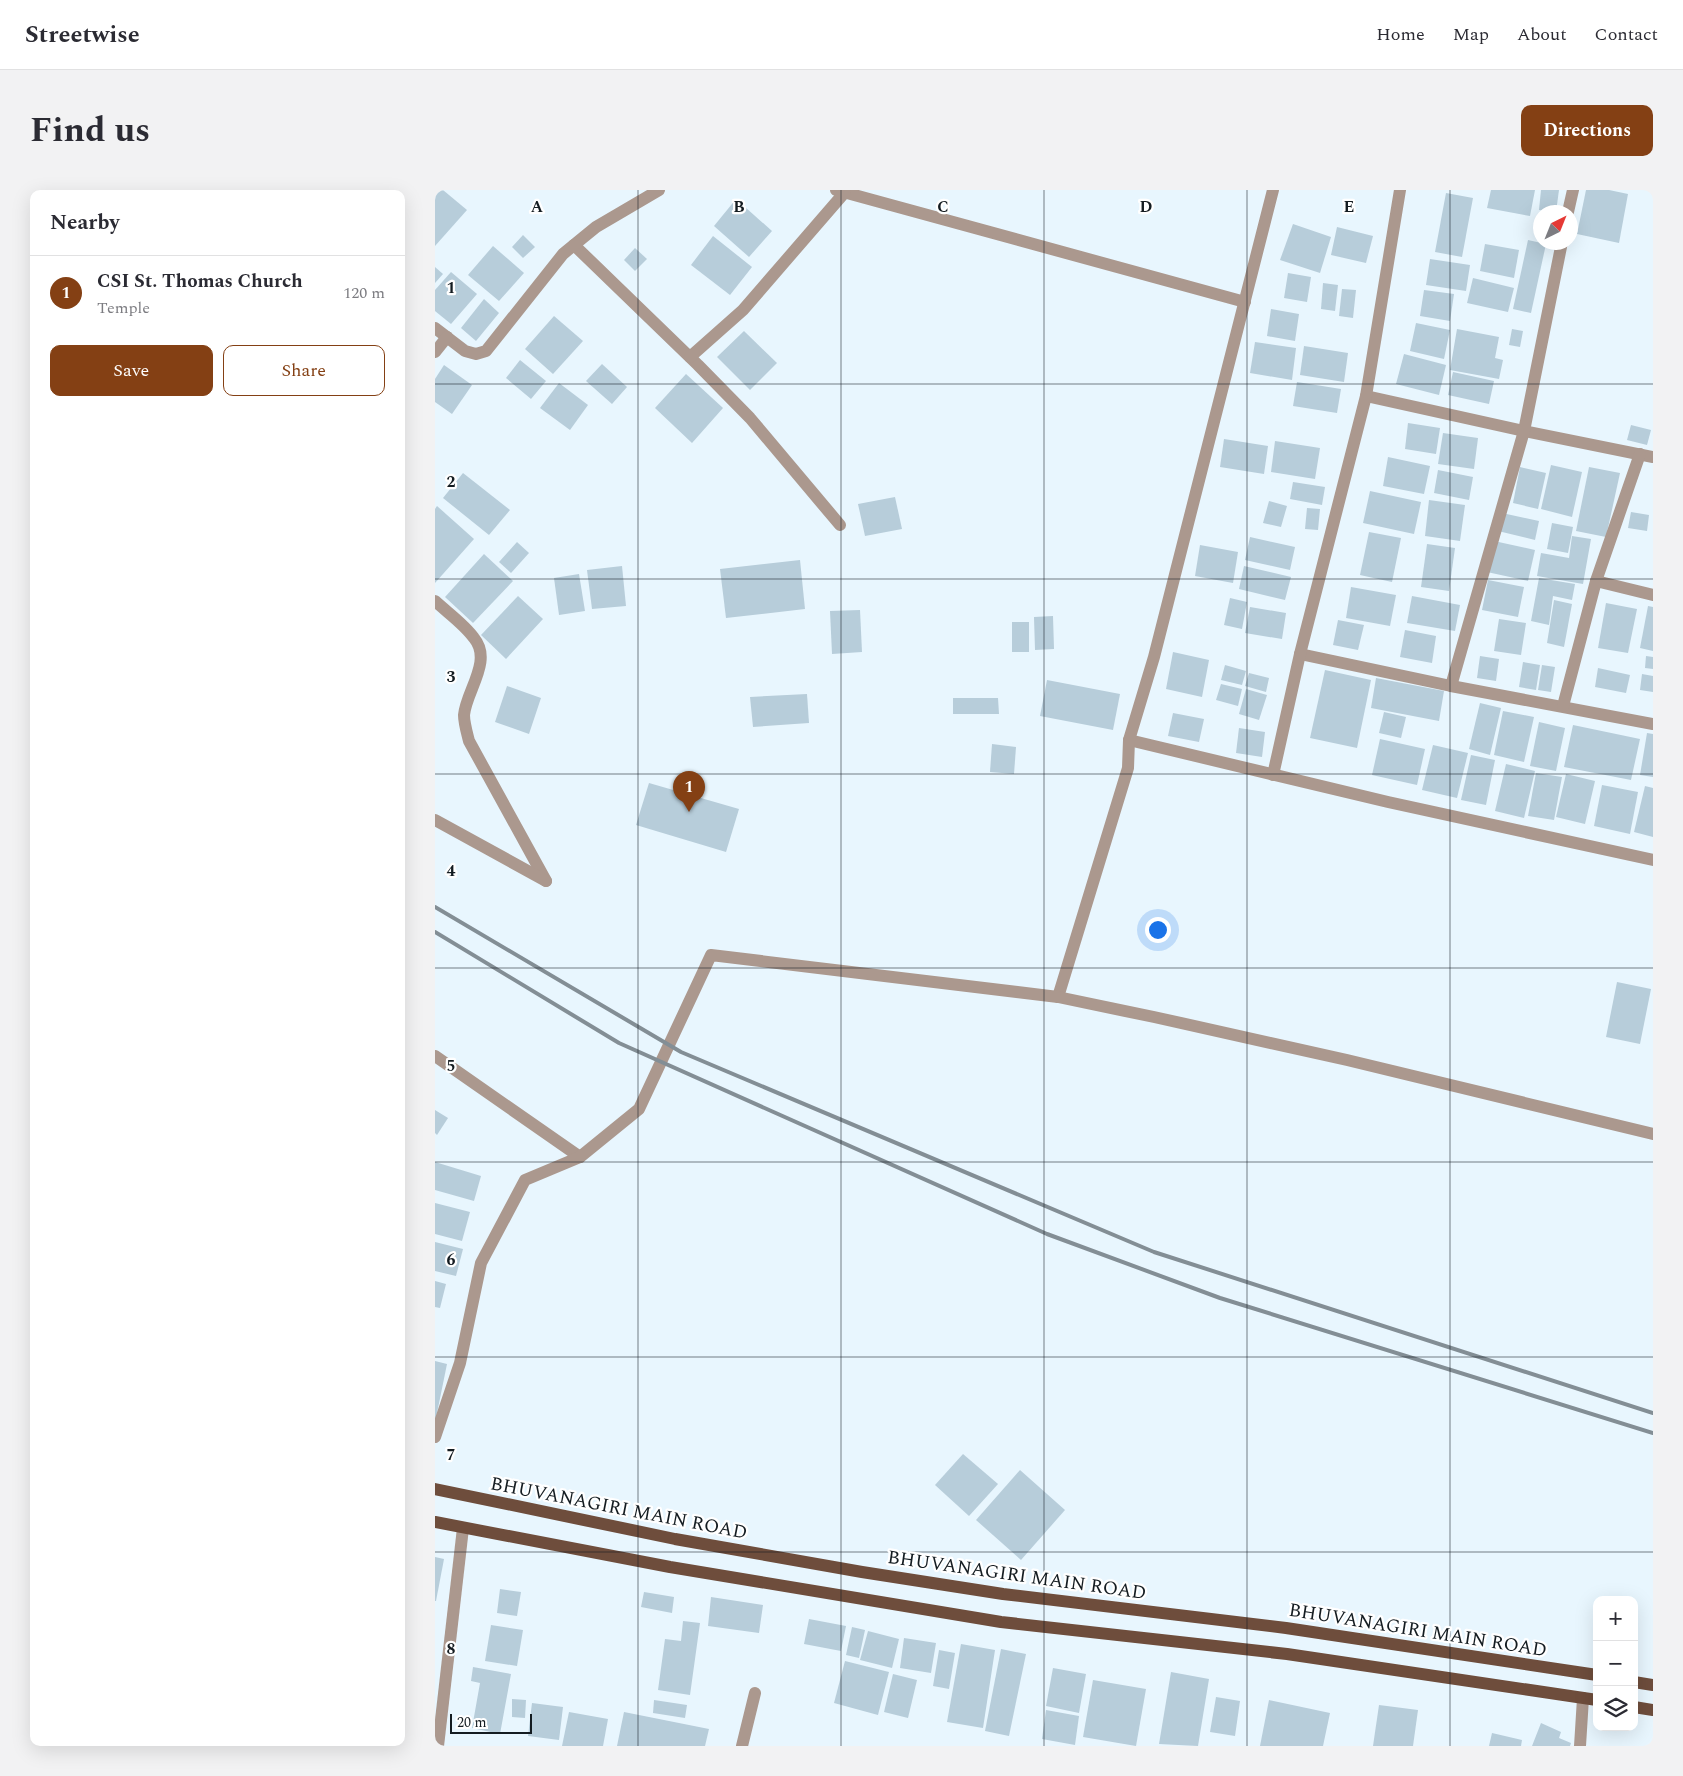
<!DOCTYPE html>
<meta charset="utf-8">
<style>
body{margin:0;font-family:Spectral,serif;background:#f2f2f3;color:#2b2b33}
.controls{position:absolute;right:15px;bottom:15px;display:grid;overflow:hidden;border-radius:10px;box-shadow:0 5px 20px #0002}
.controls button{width:45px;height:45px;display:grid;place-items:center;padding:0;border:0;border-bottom:1px solid #e1e1e2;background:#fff;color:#2b2b33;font:25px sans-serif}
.compass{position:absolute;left:1098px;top:15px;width:45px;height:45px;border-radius:50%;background:#fff;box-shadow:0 5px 20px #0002;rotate:43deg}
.scale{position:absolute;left:15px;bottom:12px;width:82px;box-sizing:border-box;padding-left:5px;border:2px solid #141c21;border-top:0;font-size:14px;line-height:18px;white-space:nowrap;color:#141c21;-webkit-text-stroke:4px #fff;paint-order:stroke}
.you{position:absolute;left:722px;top:739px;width:18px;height:18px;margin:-12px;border:4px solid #fff;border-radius:50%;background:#1a73e8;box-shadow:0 0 0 8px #1a73e833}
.badge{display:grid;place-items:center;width:32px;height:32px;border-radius:50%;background:#844014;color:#fff;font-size:16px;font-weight:700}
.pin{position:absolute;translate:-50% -41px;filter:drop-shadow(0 1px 2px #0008)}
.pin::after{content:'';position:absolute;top:26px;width:18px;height:15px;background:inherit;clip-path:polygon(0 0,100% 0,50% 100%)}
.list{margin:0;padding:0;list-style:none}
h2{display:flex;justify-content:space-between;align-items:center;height:65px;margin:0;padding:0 20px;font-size:21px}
h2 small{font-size:16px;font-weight:400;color:#7c7c81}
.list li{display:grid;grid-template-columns:32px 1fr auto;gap:15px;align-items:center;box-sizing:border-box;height:75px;padding:0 20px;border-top:1px solid #e1e1e2}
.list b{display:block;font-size:19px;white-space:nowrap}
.list p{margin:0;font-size:16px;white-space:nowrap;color:#7c7c81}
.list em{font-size:16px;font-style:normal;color:#7c7c81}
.actions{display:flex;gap:10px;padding:15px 20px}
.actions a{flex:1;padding:11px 0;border:1px solid #844014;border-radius:10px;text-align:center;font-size:18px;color:#844014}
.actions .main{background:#844014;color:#fff}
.icon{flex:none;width:28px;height:28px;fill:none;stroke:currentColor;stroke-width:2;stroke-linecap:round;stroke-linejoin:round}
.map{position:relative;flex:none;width:1218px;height:1556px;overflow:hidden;border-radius:10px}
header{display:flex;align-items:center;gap:30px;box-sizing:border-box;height:70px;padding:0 25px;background:#fff;border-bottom:1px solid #e1e1e2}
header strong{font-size:24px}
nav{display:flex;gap:28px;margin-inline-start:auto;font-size:18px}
.intro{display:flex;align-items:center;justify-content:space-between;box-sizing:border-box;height:120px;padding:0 30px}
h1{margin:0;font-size:35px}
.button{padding:12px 22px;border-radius:10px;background:#844014;color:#fff;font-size:18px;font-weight:700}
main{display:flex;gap:30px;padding:0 30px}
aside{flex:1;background:#fff;border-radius:10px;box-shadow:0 5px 20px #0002}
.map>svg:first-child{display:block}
.building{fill:#b7cdda}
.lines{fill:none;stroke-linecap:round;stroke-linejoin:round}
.street{stroke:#ab988e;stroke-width:12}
.primary{stroke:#6e4d3c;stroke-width:12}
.rail{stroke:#838e95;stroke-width:4}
.grid{fill:none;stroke:#141c21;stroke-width:1;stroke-opacity:0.55}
.labels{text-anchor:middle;stroke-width:4.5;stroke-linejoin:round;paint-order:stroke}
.street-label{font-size:19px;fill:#141c21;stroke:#fff}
.grid-label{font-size:16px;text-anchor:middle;font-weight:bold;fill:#141c21;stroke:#fff;stroke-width:4.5;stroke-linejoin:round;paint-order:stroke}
</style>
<header>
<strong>Streetwise</strong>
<nav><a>Home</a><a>Map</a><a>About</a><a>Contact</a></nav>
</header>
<div class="intro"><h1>Find us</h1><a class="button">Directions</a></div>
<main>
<aside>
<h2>Nearby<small></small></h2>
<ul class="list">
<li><span class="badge">1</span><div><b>CSI St. Thomas Church</b><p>Temple</p></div><em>120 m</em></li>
</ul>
<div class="actions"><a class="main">Save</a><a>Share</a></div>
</aside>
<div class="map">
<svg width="1218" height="1556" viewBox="0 0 1218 1556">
<rect width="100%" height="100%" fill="#e8f6fe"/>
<!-- building -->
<g class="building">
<path d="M2,0H8L32,20L0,56V3Z"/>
<path d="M1056,0H1100L1095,26L1052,18Z"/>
<path d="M1106,0H1124L1121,22L1104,20Z"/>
<path d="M1151,0H1174L1193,4L1184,53L1142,44Z"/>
<path d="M1011,3L1038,8L1027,67L1000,62Z"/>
<path d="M301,9L337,41L314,67L279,36Z"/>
<path d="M858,34L896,47L885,83L845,70Z"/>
<path d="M902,37L938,46L931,73L896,65Z"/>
<path d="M88,45L100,57L88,68L77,57Z"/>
<path d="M278,46L317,77L295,105L256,75Z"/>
<path d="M1093,50L1111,54L1096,123L1078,119Z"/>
<path d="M1050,54L1084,60L1079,88L1045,81Z"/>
<path d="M58,56L89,83L64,111L33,85Z"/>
<path d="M200,58L212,69L200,81L189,70Z"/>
<path d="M995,69L1035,75L1031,101L991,95Z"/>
<path d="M0,77L8,84L0,93Z"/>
<path d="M16,82L42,104L16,134L0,121V100Z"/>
<path d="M853,83L876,87L872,112L849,108Z"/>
<path d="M1038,88L1079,98L1073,122L1032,113Z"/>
<path d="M888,93L903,95L900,121L886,119Z"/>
<path d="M907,99L921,100L918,128L904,126Z"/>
<path d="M989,100L1019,104L1015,131L985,126Z"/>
<path d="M49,109L64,123L41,151L26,138Z"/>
<path d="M836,119L864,124L860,151L832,146Z"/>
<path d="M119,126L148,151L118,184L90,159Z"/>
<path d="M981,133L1015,140L1009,169L975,161Z"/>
<path d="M1022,139L1064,147L1060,168L1068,170L1064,189L1015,180Z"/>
<path d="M1077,139L1088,141L1085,157L1074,155Z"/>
<path d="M309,141L342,173L315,200L282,167Z"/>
<path d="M820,152L861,158L857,190L815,183Z"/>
<path d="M869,156L913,163L909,192L865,185Z"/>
<path d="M969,164L1011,175L1004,205L961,194Z"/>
<path d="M85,170L111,191L96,209L71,188Z"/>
<path d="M167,174L192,197L177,214L151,191Z"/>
<path d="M9,175L37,195L17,224L0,212V189Z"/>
<path d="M1018,182L1059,191L1054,214L1013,205Z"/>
<path d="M251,184L288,218L257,253L220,218Z"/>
<path d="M862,192L906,199L902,223L858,216Z"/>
<path d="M124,193L153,215L135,240L105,218Z"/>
<path d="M973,233L1005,238L1001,264L970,259Z"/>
<path d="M1196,235L1216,240L1212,255L1192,250Z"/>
<path d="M1008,243L1043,248L1039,279L1003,274Z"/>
<path d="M789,249L833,256L829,284L785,277Z"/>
<path d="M840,251L885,258L880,289L836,282Z"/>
<path d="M953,267L995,276L989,304L948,296Z"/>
<path d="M1116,275L1147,282L1137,327L1106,319Z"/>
<path d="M1085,277L1111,283L1103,319L1078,313Z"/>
<path d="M1154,277L1185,283L1171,347L1141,341Z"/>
<path d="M1003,280L1038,287L1034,310L999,303Z"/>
<path d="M28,283L75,320L54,345L8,308Z"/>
<path d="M858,292L890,297L887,315L855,309Z"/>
<path d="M935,301L986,312L979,344L928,333Z"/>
<path d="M460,307L467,339L430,346L423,314Z"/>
<path d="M994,310L1030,315L1025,351L990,346Z"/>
<path d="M834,311L852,316L846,337L828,333Z"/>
<path d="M2,316L39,349L0,393V319Z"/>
<path d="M872,318L885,319L883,340L870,339Z"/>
<path d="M1196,322L1214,325L1212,341L1193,338Z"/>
<path d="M1067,323L1104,331L1100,350L1063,341Z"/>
<path d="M1117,333L1138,337L1133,363L1112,359Z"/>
<path d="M934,342L966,348L957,392L925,385Z"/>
<path d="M1137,346L1156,349L1148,394L1102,386L1106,363L1134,368Z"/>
<path d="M815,347L860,357L855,380L810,370Z"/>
<path d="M1059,351L1100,360L1093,391L1052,382Z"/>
<path d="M82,352L94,363L76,383L64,372Z"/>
<path d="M992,354L1020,358L1014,401L986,397Z"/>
<path d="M765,355L803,362L798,393L760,386Z"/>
<path d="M49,364L78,391L38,433L10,407Z"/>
<path d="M365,370L370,419L291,428L285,379Z"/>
<path d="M187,376L191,416L157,419L152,380Z"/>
<path d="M809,376L856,387L850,410L804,399Z"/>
<path d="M144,384L150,421L124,425L119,388Z"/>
<path d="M1104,388L1140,394L1137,410L1118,406L1114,435L1096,431Z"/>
<path d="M1053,390L1089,397L1083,427L1047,420Z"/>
<path d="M916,397L961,405L955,436L911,428Z"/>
<path d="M83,406L108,429L71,469L46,445Z"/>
<path d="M977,406L1025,415L1020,441L972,433Z"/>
<path d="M795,408L812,412L807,439L789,435Z"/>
<path d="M1119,410L1137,414L1129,457L1112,453Z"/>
<path d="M1171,413L1202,419L1193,463L1163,458Z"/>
<path d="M1213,416L1218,417V461L1205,458Z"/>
<path d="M815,417L851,423L847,449L810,443Z"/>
<path d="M425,420L427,462L397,464L395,421Z"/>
<path d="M618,426L619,459L600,460L599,427Z"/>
<path d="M1064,429L1091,433L1086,465L1059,461Z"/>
<path d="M903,430L929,435L923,460L898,455Z"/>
<rect x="577" y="432" width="17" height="30"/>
<path d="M970,440L1001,446L997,473L965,467Z"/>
<path d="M738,462L774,470L767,507L731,499Z"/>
<path d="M1045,466L1064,469L1061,491L1042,488Z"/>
<path d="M1211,466L1218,467V479L1210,478Z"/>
<path d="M1088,472L1105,475L1101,500L1084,497Z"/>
<path d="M790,475L811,481L807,495L786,490Z"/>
<path d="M1107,475L1120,477L1116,502L1103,500Z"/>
<path d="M1163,478L1195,485L1191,503L1160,497Z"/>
<path d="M890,480L936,490L922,558L875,548Z"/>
<path d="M814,483L834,488L831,502L810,496Z"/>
<path d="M1207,484L1218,486V502L1205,500Z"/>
<path d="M941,488L1009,501L1004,531L936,518Z"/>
<path d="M612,490L685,504L678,540L605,526Z"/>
<path d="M786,494L807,499L803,516L781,510Z"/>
<path d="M72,496L106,508L94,544L60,532Z"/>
<path d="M811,499L832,505L824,530L804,524Z"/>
<path d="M372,504L374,533L318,537L315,507Z"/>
<path d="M518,508H563L564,524H518Z"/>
<path d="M1045,513L1066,518L1055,565L1034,559Z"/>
<path d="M1068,521L1099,527L1089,572L1059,565Z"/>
<path d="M949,522L971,527L966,548L944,543Z"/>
<path d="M738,523L769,529L764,552L733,546Z"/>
<path d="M1104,532L1130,538L1121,581L1095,576Z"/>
<path d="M1138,535L1205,549L1196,590L1129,577Z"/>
<path d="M804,538L830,542L827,567L801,563Z"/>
<path d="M1212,543L1218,544V587L1205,585Z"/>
<path d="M945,549L990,559L982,595L937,585Z"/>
<path d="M557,554L581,557L579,584L555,582Z"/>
<path d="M998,555L1033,563L1022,608L987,600Z"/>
<path d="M1036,565L1060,570L1051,615L1026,610Z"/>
<path d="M1071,574L1100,581L1089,628L1060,621Z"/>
<path d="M1101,583L1127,587L1119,630L1093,626Z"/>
<path d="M1131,584L1160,591L1150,634L1121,627Z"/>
<path d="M214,593L304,619L291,662L201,635Z"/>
<path d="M1167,595L1203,602L1195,644L1159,636Z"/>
<path d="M1210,596L1218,598V647L1199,642Z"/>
<path d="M1182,792L1216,799L1205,854L1171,847Z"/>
<path d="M0,920L13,928L2,945L0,943Z"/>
<path d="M0,972L46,986L39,1011L0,1000Z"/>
<path d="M0,1013L35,1022L27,1051L0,1044Z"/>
<path d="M0,1052L28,1059L21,1086L0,1081Z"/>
<path d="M0,1091L11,1094L5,1118L0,1117Z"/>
<path d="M0,1171L12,1174L1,1228H0Z"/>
<path d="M528,1264L563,1294L534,1326L500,1295Z"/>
<path d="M585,1280L630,1320L586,1370L541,1330Z"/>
<path d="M0,1367L9,1369L1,1411H0Z"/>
<path d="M65,1399L86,1402L82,1426L62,1423Z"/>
<path d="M209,1402L239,1407L237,1423L206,1417Z"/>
<path d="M276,1407L328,1415L324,1443L273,1436Z"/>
<path d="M374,1429L411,1436L406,1461L369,1454Z"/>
<path d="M248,1431L265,1433L255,1505L223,1500L230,1449L246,1451Z"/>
<path d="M56,1435L88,1440L82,1476L50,1471Z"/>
<path d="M417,1437L430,1440L424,1468L411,1465Z"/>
<path d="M433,1441L464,1449L457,1478L425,1470Z"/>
<path d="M469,1448L501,1453L496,1483L465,1478Z"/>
<path d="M526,1454L560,1460L548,1538L512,1532Z"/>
<path d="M566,1459L591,1464L574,1546L550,1541Z"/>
<path d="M504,1460L520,1463L514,1499L498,1496Z"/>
<path d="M410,1471L454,1482L443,1525L399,1513Z"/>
<path d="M38,1477L76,1484L65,1544L37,1538L45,1493L36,1491Z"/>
<path d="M618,1478L651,1484L644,1523L611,1516Z"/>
<path d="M736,1482L774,1489L763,1556L724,1554Z"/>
<path d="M458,1484L482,1490L473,1528L449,1522Z"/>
<path d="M658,1490L711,1499L701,1556L648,1547Z"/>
<path d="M781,1507L805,1511L800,1546L775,1542Z"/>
<path d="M77,1509L91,1510L90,1528L77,1527Z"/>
<path d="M219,1510L252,1515L250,1528L218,1523Z"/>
<path d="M834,1510L895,1523L888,1556H825Z"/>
<path d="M97,1513L128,1517L124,1550L93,1546Z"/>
<path d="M944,1515L983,1520L978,1556H938Z"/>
<path d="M611,1520L644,1526L640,1555L607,1549Z"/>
<path d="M134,1522L173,1529L168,1556H127Z"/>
<path d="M189,1522L274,1539L270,1556H182Z"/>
<path d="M1106,1533L1126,1542L1124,1548L1136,1553L1135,1556H1097Z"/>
<path d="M1057,1543L1087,1550L1086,1556H1054Z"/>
</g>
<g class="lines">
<!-- street -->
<g class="street">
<path d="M401,0L810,112"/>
<path d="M1133,22L1138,0"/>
<path d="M139,55L263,175L315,228L405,335"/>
<path d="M0,138L30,161L41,164L51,161L128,64L161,37L224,0"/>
<path d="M0,162L12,147"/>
<path d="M255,167L308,120L410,2"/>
<path d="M931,206L1089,241L1218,267"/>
<path d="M1161,391L1218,405"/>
<path d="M0,411C13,423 29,434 39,448C58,471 31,501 29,525C29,533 32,543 34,551L111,691"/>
<path d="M865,464L1016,496L1218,534"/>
<path d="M1016,496L1089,241L1127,52"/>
<path d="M1128,516L1161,391L1205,264"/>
<path d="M694,550L953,612L1218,670"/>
<path d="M838,585L865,464L931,206L965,0"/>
<path d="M0,630L111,691"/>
<path d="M623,807L693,578L694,550L719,467L838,0"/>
<path d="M0,866L145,967"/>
<path d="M0,1247L25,1173L46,1073L90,990L145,967L204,919L276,765L623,807L719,827L912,870L1218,944"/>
<path d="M3,1556L28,1338"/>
<path d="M307,1556L320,1503"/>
<path d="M1145,1556L1148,1508"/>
</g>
<!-- primary -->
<g class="primary">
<path d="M0,1299L240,1349L427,1382L568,1404L851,1438L1162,1485"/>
<path d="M0,1332L235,1377L566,1432L852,1464L1162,1510"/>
<path d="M1199,1492L1218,1495"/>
<path d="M1199,1517L1218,1520"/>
</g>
<!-- rail -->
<g class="rail">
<path d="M0,717L246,862L719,1062L1218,1223"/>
<path d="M0,742L184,853L612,1044L785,1108L1218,1243"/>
</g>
</g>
<!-- grid -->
<path class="grid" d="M203,0V1556M406,0V1556M609,0V1556M812,0V1556M1015,0V1556M0,194H1218M0,389H1218M0,584H1218M0,778H1218M0,972H1218M0,1167H1218M0,1362H1218"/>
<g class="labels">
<!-- street labels -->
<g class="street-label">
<text transform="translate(184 1317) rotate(11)" y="7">BHUVANAGIRI MAIN ROAD</text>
<text transform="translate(582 1384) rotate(8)" y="7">BHUVANAGIRI MAIN ROAD</text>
<text transform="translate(983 1439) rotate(9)" y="7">BHUVANAGIRI MAIN ROAD</text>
</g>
</g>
<g class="grid-label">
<text x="102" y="22">A</text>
<text x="304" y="22">B</text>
<text x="508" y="22">C</text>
<text x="711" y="22">D</text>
<text x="914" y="22">E</text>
<text x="16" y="103">1</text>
<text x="16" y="297">2</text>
<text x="16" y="492">3</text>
<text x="16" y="686">4</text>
<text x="16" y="881">5</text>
<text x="16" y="1075">6</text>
<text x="16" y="1270">7</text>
<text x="16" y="1464">8</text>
</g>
</svg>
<div class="controls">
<button>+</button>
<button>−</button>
<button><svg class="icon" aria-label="layers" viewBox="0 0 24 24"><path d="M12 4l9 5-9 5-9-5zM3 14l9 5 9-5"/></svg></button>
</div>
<svg class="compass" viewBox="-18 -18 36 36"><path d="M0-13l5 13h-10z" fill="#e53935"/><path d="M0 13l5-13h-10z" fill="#7c7c81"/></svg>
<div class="scale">20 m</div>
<div class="you"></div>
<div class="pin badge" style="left:254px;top:622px">1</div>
</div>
</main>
